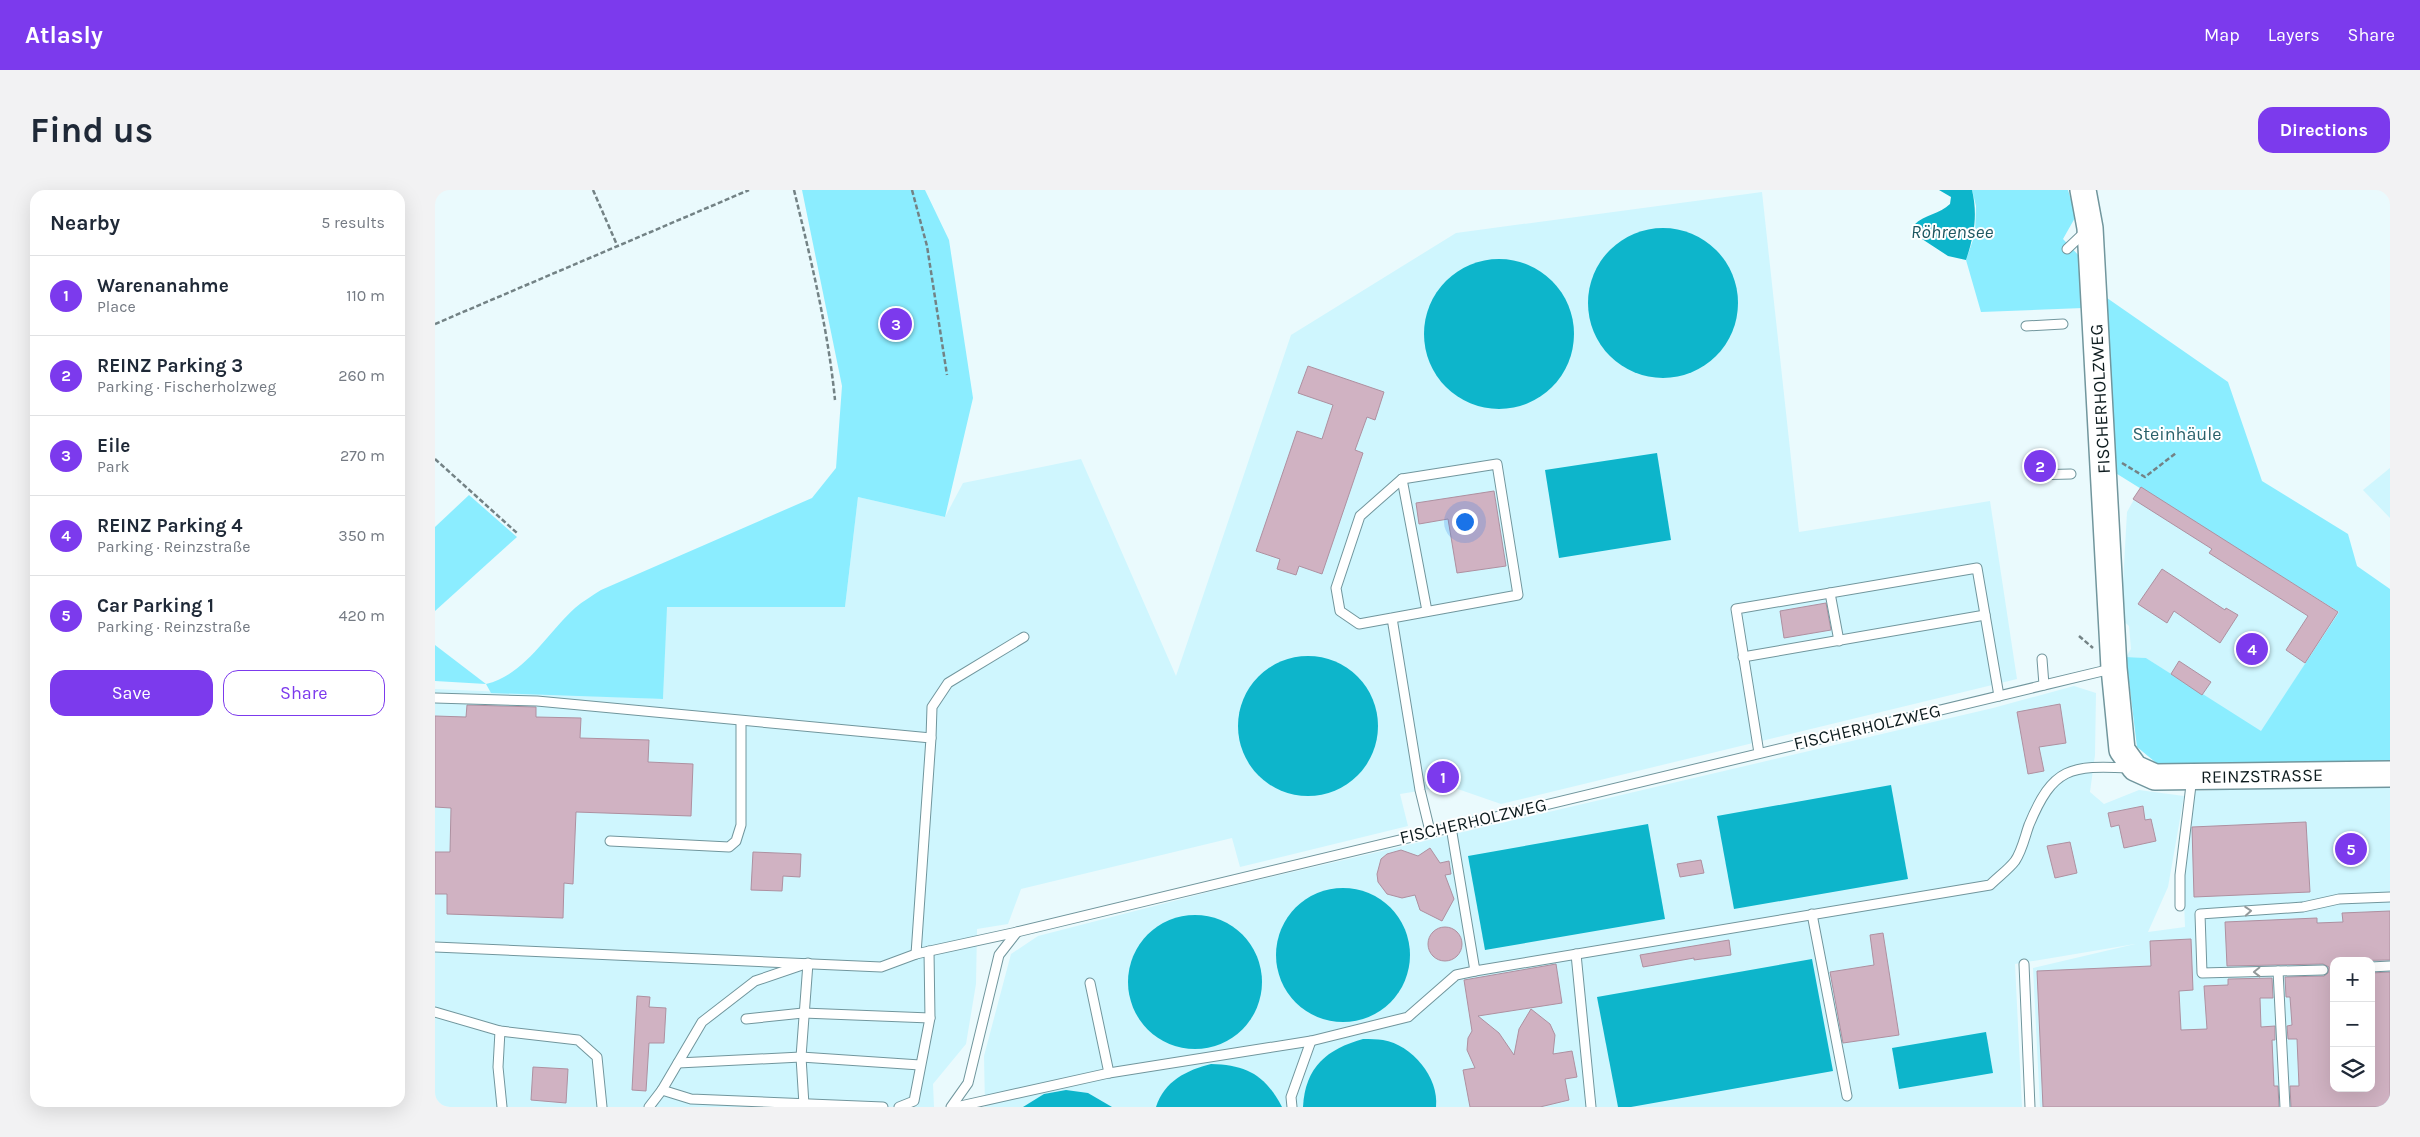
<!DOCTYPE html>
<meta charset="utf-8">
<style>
body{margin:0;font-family:Karla,sans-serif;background:#f2f2f3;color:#1f2937}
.controls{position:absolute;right:15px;bottom:15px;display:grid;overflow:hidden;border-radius:10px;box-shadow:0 5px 20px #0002}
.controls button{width:45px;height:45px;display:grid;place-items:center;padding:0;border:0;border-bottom:1px solid #e0e1e3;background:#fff;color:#1f2937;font:25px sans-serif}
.you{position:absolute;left:1029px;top:331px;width:18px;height:18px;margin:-12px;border:4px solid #fff;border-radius:50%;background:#1a73e8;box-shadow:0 0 0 8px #1a73e833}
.badge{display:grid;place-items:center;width:32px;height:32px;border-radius:50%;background:#7c3aed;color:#fff;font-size:16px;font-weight:700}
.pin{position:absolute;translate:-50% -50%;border:2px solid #fff;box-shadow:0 1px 5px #0006}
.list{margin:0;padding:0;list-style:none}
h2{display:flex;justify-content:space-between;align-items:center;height:65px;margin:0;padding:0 20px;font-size:21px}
h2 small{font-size:16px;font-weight:400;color:#747a83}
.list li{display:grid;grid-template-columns:32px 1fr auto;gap:15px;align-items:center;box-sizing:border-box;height:80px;padding:0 20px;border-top:1px solid #e0e1e3}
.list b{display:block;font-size:19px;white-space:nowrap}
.list p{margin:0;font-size:16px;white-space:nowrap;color:#747a83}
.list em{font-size:16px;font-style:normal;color:#747a83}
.actions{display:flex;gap:10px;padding:15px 20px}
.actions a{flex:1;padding:11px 0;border:1px solid #7c3aed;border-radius:15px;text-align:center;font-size:18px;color:#7c3aed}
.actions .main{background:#7c3aed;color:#fff}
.icon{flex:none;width:28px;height:28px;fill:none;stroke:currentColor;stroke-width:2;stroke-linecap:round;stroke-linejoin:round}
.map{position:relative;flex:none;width:1955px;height:917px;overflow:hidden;border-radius:15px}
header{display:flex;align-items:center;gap:30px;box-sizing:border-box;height:70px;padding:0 25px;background:#7c3aed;color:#fff}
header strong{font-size:24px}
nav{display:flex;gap:28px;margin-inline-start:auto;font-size:18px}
.intro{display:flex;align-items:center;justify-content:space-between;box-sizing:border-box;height:120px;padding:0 30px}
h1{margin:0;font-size:35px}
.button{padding:12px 22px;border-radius:15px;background:#7c3aed;color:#fff;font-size:18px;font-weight:700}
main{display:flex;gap:30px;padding:0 30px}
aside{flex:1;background:#fff;border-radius:15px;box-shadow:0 5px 20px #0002}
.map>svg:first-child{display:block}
.built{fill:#cff6fe;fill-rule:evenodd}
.green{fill:#8bedff}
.water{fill:#0db5cb}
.building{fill:#d0b2c2;stroke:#ae90a0}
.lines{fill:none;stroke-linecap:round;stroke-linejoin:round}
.lane-casing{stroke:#71969d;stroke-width:11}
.secondary-casing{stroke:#71969d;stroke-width:28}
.path{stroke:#738285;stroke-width:2.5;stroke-dasharray:5 2.5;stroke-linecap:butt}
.lane{stroke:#fff;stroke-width:9}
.secondary{stroke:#fff;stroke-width:25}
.oneway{stroke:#93999a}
.labels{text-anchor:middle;stroke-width:4;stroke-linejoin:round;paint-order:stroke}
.street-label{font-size:18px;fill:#0e1c1f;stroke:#fff}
.park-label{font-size:18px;fill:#29616b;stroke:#fff}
.water-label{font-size:19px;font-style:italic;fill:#1e5761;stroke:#fff}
</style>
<header>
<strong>Atlasly</strong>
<nav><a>Map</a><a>Layers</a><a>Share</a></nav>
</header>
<div class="intro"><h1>Find us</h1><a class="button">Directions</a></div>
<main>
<aside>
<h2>Nearby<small>5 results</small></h2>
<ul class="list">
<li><span class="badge">1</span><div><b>Warenanahme</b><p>Place</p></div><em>110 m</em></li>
<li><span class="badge">2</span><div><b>REINZ Parking 3</b><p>Parking · Fischerholzweg</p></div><em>260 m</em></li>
<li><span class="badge">3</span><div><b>Eile</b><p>Park</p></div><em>270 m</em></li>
<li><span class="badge">4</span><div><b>REINZ Parking 4</b><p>Parking · Reinzstraße</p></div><em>350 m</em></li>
<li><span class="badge">5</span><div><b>Car Parking 1</b><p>Parking · Reinzstraße</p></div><em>420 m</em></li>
</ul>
<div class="actions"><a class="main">Save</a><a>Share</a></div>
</aside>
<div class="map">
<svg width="1955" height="917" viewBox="0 0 1955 917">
<rect width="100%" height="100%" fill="#eafafd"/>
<!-- built -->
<g class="built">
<path d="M1327,2L1364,342L1555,311L1582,489L1066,614L1014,596L965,604L973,636L805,677L797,648L586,699L573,734L542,739L541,794L531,854L498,894L499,917H0V499L228,509L231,417H410L423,307L510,327L528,293L646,269L741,486L856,145L1021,43Z"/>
<path d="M1955,278V328L1928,300Z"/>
<path d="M1706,297L1904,422L1826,542L1711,468L1691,467L1696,459L1694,436L1686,429L1692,322Z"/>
<path d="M1639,496L1661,503L1660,565L1655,602L1669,614L1704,600L1749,606L1733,697L1713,742L1750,737L1748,685L1757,601L1955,593V917H1605L1598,778L1700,754L1580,774L1587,917H550L549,866L576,764L603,746L789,698L1558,518ZM1899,771H1936V898H1899Z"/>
</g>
<!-- green -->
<g class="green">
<path d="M367,0H490L514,50L538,208L510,327L423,307L410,417H232L228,509L56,503L51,494L0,491V455L51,494C91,484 111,444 140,418C148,411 157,406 166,400L377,308L401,278L407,196Z"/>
<path d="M1537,0H1633L1641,26L1628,49L1649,71L1648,118L1546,122L1531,70L1540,44L1541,16Z"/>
<path d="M1672,108L1793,192L1827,291L1913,344L1922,376L1955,399V571L1725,576L1702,557L1691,467L1711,468L1826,541L1904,422L1679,282Z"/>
<path d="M34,305L82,347L0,421V337Z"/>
</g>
<!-- water -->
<g class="water">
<path d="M1504,0H1537C1543,25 1539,46 1531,70L1513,66L1487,49L1479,35C1490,24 1505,24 1515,14L1516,7Z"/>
<circle cx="1228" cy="113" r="75"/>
<circle cx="1064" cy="144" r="75"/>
<path d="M1222,263L1236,350L1124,368L1110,280Z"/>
<circle cx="873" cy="536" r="70"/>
<path d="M1456,595L1473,689L1299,719L1282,626Z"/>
<path d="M1213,634L1230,729L1050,760L1033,666Z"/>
<circle cx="908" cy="765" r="67"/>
<circle cx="760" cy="792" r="67"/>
<path d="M1377,769L1398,881L1196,917H1183L1162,807Z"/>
<path d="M1551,842L1558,883L1464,899L1457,858Z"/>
<path d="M928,849C935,849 942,849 948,850C977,855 1004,887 1001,917H868C870,877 892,859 928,849Z"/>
<path d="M776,874C812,875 830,885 847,917H721C729,891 752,880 776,874Z"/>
<path d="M631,900L653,903L677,917H588L609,904Z"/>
</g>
<!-- building -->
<g class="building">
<path d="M873,176L949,202L940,230L932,227L920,260L928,263L887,384L864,376L861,385L842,379L845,369L821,361L862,241L887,249L898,215L863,203Z"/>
<path d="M1706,297L1903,422L1870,473L1851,460L1873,426L1774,363L1777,359L1698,309Z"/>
<path d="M1059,301L1071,376L1022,383L1013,329L984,334L981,313Z"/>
<path d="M1727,379L1790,420L1791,418L1803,425L1785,453L1739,421L1732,433L1703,414Z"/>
<path d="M1391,413L1396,440L1349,448L1345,421Z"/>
<path d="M1744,471L1776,492L1767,505L1736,484Z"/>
<path d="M1625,514L1631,553L1604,557L1609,581L1593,584L1582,522Z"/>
<path d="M32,515L101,517V527L146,528L145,548L214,550L213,572L258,574L256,626L141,622L138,694L129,693L128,728L12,724V704H0V662H15L16,618L0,617V526L31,527Z"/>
<path d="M1013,580L1016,591L1003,594L1000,582Z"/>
<path d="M1708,616L1710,630L1716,629L1721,651L1689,658L1684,635L1676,637L1673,623Z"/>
<path d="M1871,632L1875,702L1759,707L1757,637Z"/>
<path d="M1635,652L1642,683L1620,688L1612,656Z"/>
<path d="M995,658L1005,673L1014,671L1016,684L1010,685L1019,709L1007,731L985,720L980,705L967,708L952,704L943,692L942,684L946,669L952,664L966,660L983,666Z"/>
<path d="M318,662L366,664L365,687L348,686L347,701L316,700Z"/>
<path d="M1266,670L1269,683L1245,687L1242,674Z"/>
<path d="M1955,721V770L1899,771V898H1936V783L1955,782V917H1856L1855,896H1864L1862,849H1853L1852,836L1857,835L1855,807H1851L1850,787L1889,786L1893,783L1894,777L1888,774L1792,776L1790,732L1882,728V733L1908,732L1907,723Z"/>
<circle cx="1010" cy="754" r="17"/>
<path d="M1448,743L1464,845L1408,853L1395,782L1439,775L1435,745Z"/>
<path d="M1756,749L1758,800L1744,801L1746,840L1772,839L1769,796L1793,795V789L1837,788L1838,808H1825L1826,837L1840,836V850H1837L1839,896H1843L1844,917H1608L1602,781L1716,776L1715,751Z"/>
<path d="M1294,750L1296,765L1259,770V768L1208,777L1205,765Z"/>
<path d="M1121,774L1127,813L1043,826L1064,843L1079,865L1084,839L1096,819L1115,834L1120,845L1118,864L1137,861L1142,887L1130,889L1134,910L1105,917H1035L1028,880L1040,878L1032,860L1033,848L1037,841L1029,790Z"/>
<path d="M202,806L215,807L214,817L231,818L229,853H214L211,901L197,900Z"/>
<path d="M98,877L133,879L131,913L96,910Z"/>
</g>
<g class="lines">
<!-- lane casing -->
<g class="lane-casing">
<g id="lane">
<path d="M1632,59L1651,41"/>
<path d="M1591,136L1628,134"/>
<path d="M1598,285L1636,284"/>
<path d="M967,289L992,421"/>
<path d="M1395,403L1404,451"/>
<path d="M957,428L1083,405L1062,274L967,289L925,326L901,398L905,421L924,434L957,428L985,600L995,641"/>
<path d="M1308,467L1550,425"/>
<path d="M1607,469L1609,495"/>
<path d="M0,508L102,511L496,548L481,764"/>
<path d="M496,548L497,517L513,493L589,447"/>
<path d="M1324,563L1301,419L1542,378L1564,506"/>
<path d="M1016,637L1040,781L1555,695C1563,687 1574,679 1580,671C1587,661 1590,646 1594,635C1618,577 1635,575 1695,578"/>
<path d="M175,651L294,657L301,651L306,635V531"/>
<path d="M1745,716V685L1757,587"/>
<path d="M1377,724L1412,906"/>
<path d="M0,757L446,777L481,764L582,742L1676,479"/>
<path d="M1141,764L1156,917"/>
<path d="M1589,774L1595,917"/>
<path d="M1936,777L1955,776"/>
<path d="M1888,780L1767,783L1765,724L1868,717L1904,709L1955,707"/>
<path d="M1843,781L1850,917"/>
<path d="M655,793L674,883"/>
<path d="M0,822L65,841L143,850L162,867L167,917"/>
<path d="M311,829L368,823L495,828"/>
<path d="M65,841L63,877L67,917"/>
<path d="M243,873L366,867L485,875"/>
<path d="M227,900L256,909L448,917"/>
<path d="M214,917L227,900L267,832L320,791L373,773L366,867L369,915"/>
<path d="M464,917L479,911L495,828L494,761"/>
<path d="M516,917L533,893L564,765L582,742"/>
<path d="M521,917L674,883L876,851L973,827L1021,785L1040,781"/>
<path d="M857,917L856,907L876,851"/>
</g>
</g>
<!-- secondary casing -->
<g class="secondary-casing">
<path id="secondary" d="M1648,0L1655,38L1679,478L1687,560L1700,578L1720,587L1955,584"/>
</g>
<!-- path -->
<g class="path">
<path d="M158,0L182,55"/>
<path d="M359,0C376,70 393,139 400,210"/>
<path d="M477,0L492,56L512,185"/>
<path d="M0,134L314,0"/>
<path d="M0,269L82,343"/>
<path d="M1687,273L1710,287L1741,263"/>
<path d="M1644,446L1658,458"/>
</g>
<!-- lane -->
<use href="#lane" class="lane"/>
<!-- secondary -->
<use href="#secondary" class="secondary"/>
</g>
<!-- one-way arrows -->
<defs><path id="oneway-chevron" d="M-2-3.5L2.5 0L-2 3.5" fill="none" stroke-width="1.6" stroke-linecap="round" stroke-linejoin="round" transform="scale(1.25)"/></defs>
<g class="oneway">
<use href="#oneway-chevron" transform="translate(1813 721) rotate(-4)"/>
<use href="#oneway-chevron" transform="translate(1822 782) rotate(179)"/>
</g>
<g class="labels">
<!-- street labels -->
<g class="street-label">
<text transform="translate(1665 209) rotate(-93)" y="6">FISCHERHOLZWEG</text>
<text transform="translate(1432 537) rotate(-13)" y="6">FISCHERHOLZWEG</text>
<text transform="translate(1827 586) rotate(-1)" y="6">REINZSTRASSE</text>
<text transform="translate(1038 631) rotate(-13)" y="6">FISCHERHOLZWEG</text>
</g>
<!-- park labels -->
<g class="park-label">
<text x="1742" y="250">Steinhäule</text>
</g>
<!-- water labels -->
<g class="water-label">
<text x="1517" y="48">Röhrensee</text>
</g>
</g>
</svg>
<div class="controls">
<button>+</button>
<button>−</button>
<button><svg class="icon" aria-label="layers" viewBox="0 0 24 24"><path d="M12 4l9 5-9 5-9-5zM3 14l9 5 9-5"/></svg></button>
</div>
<div class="you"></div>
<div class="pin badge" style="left:1008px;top:587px">1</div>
<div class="pin badge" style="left:1605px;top:276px">2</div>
<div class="pin badge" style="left:461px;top:134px">3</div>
<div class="pin badge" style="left:1817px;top:459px">4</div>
<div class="pin badge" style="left:1916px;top:659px">5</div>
</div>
</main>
